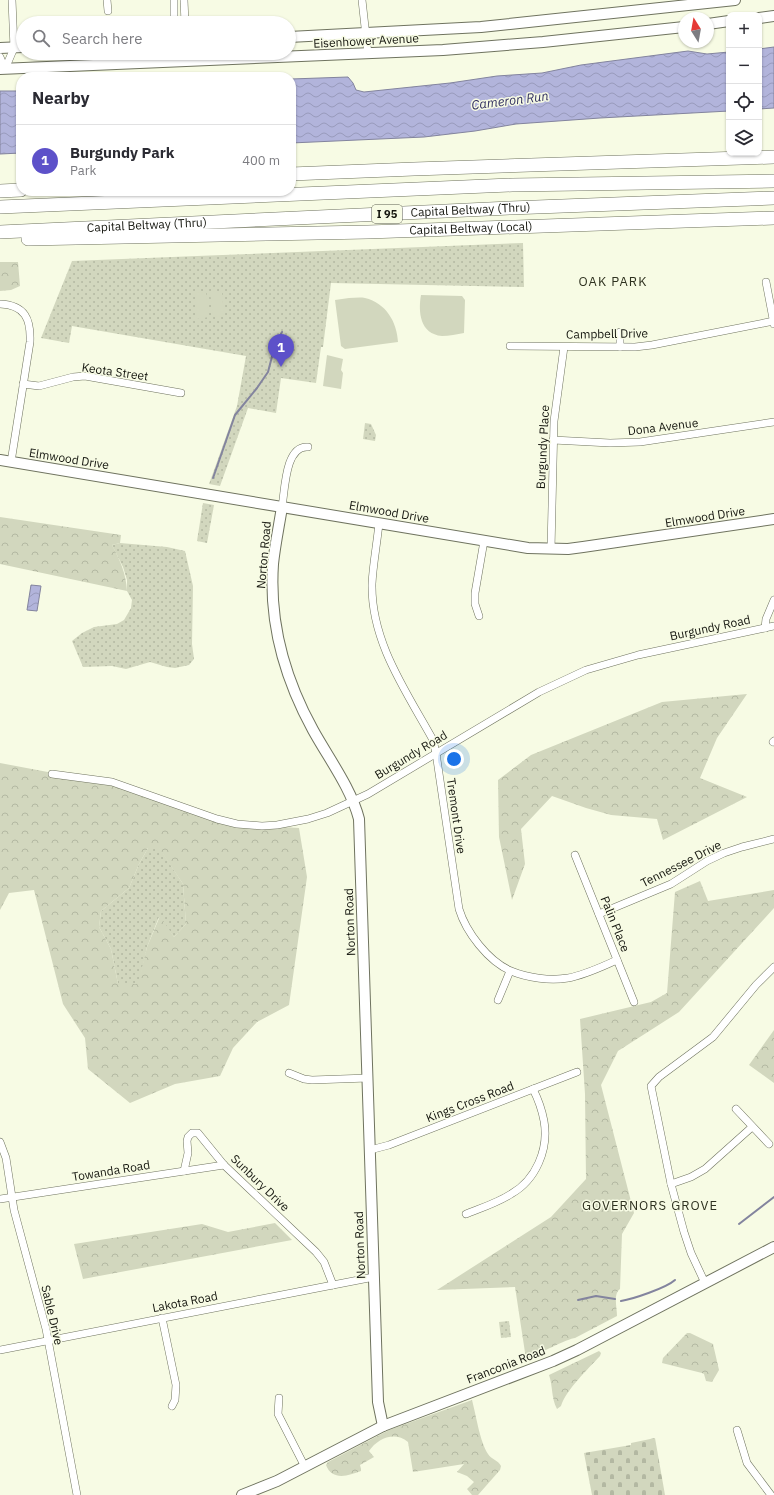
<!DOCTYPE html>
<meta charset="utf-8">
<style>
body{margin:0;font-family:"IBM Plex Sans",sans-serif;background:#f7f7f7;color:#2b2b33}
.controls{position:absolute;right:12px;top:12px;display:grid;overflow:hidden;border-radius:8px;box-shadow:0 1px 3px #0004}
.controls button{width:36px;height:36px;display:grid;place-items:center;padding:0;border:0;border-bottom:1px solid #e1e1e2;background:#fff;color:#2b2b33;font:20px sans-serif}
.compass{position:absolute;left:678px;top:12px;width:36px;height:36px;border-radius:50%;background:#fff;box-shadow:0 1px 3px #0004;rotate:349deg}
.you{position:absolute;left:454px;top:759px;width:14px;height:14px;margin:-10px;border:3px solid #fff;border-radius:50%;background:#1a73e8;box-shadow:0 0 0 6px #1a73e833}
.badge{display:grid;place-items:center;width:26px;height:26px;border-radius:50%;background:#5d51c9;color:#fff;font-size:13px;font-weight:700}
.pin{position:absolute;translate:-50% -33px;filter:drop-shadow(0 1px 2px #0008)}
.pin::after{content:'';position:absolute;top:21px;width:14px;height:12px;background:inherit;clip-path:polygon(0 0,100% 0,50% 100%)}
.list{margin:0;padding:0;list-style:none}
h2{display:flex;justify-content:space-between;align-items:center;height:52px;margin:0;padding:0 16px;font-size:17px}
h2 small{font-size:13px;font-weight:400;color:#7c7c81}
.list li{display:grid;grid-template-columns:26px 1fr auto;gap:12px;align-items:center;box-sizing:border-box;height:72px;padding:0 16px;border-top:1px solid #e1e1e2}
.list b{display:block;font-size:15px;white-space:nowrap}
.list p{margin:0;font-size:13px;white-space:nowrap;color:#7c7c81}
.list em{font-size:13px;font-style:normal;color:#7c7c81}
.icon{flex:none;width:22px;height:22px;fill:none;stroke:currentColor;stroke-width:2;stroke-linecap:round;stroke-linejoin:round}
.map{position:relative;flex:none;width:774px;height:1495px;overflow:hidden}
.search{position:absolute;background:#fff;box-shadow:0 1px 3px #0004;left:16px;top:16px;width:280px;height:44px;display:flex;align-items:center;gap:10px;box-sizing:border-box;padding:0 14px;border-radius:22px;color:#7c7c81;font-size:15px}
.panel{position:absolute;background:#fff;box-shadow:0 1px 3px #0004;left:16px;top:72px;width:280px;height:124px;border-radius:16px}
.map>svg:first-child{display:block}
.grass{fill:url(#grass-dots)}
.forest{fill:url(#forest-crowns);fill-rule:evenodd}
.cemetery{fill:url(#cemetery-stones)}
.garden{fill:#d2d7be}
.water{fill:url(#water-waves);stroke:#83849e}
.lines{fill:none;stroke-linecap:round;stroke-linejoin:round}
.stream{stroke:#83849e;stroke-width:2}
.street-casing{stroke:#6f735f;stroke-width:8}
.secondary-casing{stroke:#6f735f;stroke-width:12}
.highway-casing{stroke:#6f735f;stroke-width:14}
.street{stroke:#fff;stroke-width:7}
.secondary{stroke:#fff;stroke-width:10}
.highway{stroke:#fff;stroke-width:13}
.labels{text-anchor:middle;stroke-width:3;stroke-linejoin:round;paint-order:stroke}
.shield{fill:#f7fbe4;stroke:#585a4e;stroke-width:1}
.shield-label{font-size:11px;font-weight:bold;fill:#14150e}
.street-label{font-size:12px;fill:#14150e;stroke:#f7fbe4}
.water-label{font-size:13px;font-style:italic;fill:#312f60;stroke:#f7fbe4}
.neighbourhood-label{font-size:13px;letter-spacing:1px;fill:#2f3220;stroke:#f7fbe4}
</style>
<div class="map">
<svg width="774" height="1495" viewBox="0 0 774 1495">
<defs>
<pattern id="grass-dots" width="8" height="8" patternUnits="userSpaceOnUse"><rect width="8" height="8" fill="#d2d7be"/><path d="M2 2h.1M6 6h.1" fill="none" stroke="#b3b8a2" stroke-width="1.8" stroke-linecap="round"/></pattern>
<pattern id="forest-crowns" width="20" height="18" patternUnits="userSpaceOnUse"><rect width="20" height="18" fill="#d2d7be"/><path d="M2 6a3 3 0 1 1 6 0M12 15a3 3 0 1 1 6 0" fill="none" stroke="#b3b8a2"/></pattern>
<pattern id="cemetery-stones" width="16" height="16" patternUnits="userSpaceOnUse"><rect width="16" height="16" fill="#d2d7be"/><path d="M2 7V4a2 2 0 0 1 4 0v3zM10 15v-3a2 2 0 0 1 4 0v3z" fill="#b3b8a2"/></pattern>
<pattern id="water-waves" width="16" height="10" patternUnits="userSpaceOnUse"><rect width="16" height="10" fill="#b2b4db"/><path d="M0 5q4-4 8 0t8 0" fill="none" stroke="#989abb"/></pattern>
</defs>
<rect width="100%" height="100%" fill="#f7fbe4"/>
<!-- grass -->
<g class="grass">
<path d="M523,243L524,287L331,283L323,347H321L316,383L281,378L276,413L248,408L220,486L209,484L237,406L246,356L72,326L69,343L41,338L72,261Z"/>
<path d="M365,423L371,424L376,435L375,441L363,439Z"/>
<path d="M203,503L214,505L207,543L197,541Z"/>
<path d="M120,543L167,547L185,551L193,586L192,644L194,659L189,665L175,668L167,667L150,662L126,669L112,666L83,667L72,641L82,633L94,627L117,624L124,620L131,608L132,600L127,591V580L123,567L112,545Z"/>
<path d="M159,847L183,884L186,924L174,937L159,917L147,947L139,984H118L111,949L99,927L101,911L129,888L139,864L148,848Z"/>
<path d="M509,1321L511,1337L501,1338L499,1322Z"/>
</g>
<!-- forest -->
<g class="forest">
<path d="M0,262H18L20,286L11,290L0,291Z"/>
<path d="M0,517L121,535L120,543L112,545C120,560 126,573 127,591L0,564Z"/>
<path d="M747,694L717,738L700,778L747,797L663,840L657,819L611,815L586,808L552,796L521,829L525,864L512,900L499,837L498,780L531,755L662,702Z"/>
<path d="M0,763L122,786L237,824L299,828L307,877L289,1005L257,1022L233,1048L220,1076L175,1084L130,1103L88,1069L85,1038L63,1004L34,890L9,893L0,910ZM148,848H159L183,884L186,924L174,937L160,916L147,947L138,984H118L111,949L99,927L101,911L129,888L139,864Z"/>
<path d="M700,881L708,901L774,890V908L679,1012L618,1051L601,1085L634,1213L622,1234L620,1289C613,1294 617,1308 617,1316L575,1338C569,1338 534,1356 526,1359L515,1287L437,1290L551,1217L586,1179L585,1094L580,1019L651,1002L667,993L675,892Z"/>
<path d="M774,1030V1083L749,1065Z"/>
<path d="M275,1223L292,1240L83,1279L74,1244L202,1224L228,1232Z"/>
<path d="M687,1333H690L713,1344L719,1370L712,1382L706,1381L704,1374L702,1373L662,1363L663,1358Z"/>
<path d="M599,1351L601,1353L600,1356C588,1369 566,1390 561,1406L557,1409C551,1398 553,1386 549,1375Z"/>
<path d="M472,1400C476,1415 480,1442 488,1454C491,1459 498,1460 501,1466L500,1470L478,1495H472L467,1489L474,1482L467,1476L457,1472L464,1464L413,1472L408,1442C395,1431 378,1438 369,1451L374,1457L360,1465L361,1469V1471C348,1476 332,1481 326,1465L328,1462L389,1430Z"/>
</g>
<!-- cemetery -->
<path class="cemetery" d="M655,1438L665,1495H592L584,1453L631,1445V1443Z"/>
<!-- garden -->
<g class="garden">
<path d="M222,291L224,316L213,317L210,292Z"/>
<path d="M206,292L209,317L197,319L195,293Z"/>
<path d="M421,295L462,296L465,300L464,333C457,334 449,336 442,336C420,334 418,312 421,295Z"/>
<path d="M349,298C354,298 360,297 365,298C386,303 397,322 398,342L345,349L341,346L335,300Z"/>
<path d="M327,355L343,359L341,370L343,373L341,389L323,386Z"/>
</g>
<!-- water -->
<g class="water">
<path d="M774,47V108L759,109V49Z"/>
<path d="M688,51L707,54L729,52V111L600,118L516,124L475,131L424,137L291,143V79L348,77L353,83L356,90L364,92L450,83L497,76L542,73L581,65Z"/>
<path d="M0,91H21V153L0,154Z"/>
<path d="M31,585L41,586L37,611L27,610Z"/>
</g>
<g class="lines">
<!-- stream -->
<g class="stream">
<path d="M213,478L235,415L257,388L268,372L275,345L282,332"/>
<path d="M739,1224L774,1197"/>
<path d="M578,1300L596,1296L615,1299"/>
<path d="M621,1301C633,1299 666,1288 675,1280"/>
</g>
<!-- street casing -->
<g class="street-casing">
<g id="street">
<path d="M107,0L108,11"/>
<path d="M174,0V23"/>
<path d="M184,0L185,23"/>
<path d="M362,0L368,54"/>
<path d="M0,57L5,69"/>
<path d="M5,69L14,48L12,0"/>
<path d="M766,282L774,324"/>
<path d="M0,304C25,305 31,319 30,342L11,462"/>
<path d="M620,332V347"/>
<path d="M510,346L635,347L652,345L774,321"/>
<path d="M23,384L39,386L73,377L85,376L181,393"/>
<path d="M553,440L610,443L640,442L774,422"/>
<path d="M282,507C285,490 285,445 308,447"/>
<path d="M379,523C377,544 373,564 372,584C371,642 406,691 433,740L436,753L459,909C466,932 488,961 511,971C528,978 550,981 568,978C585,975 601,967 617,960"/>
<path d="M551,549L554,421L564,347"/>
<path d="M479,616L475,604V593L484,541"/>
<path d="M765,628L766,619L774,600"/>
<path d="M773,742L774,741"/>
<path d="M52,774L112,782L217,819L237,824L262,826L277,825L308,819L327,813L368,794L539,692L586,670L638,655L774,626"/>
<path d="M575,855L634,1002"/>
<path d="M599,914L671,884L707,861L724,853L742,847L774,839"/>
<path d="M498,1000L510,971"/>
<path d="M289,1073L304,1079L312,1080L368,1078"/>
<path d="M736,1109L769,1144"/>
<path d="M0,1142L6,1158L14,1210L46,1329L77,1495"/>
<path d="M370,1150L389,1145L577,1072"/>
<path d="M184,1171L188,1153L187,1141L188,1137L192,1133H198L224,1165L316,1252L324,1262L333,1285"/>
<path d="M671,1184L691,1177L705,1169L752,1127"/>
<path d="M0,1199L224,1165"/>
<path d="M466,1214C481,1208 497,1203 511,1194C536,1180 549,1149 544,1121C542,1110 538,1099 533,1089"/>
<path d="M705,1283L691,1253L684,1232L671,1184L651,1086L659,1077L713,1037L756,985L774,967"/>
<path d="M162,1318L176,1385L175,1400L172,1406"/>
<path d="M0,1350L374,1277"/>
<path d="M279,1398L278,1414L305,1467"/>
<path d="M737,1430L747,1463L771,1495"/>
</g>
</g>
<!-- secondary casing -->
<g class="secondary-casing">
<g id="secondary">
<path d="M759,18L774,16"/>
<path d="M708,24L729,21"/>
<path d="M289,37L481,27L735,0"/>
<path d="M0,48L23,47"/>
<path d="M0,69L443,50L543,42L684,27"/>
<path d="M0,460L528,548L568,549L583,547L774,519"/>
<path d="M282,507C279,526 275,545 273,564C269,623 285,679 313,730C329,759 351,788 359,819L378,1402L383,1426"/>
<path d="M242,1495L277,1481L383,1426L553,1361L577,1350L774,1247"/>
</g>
</g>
<!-- highway casing -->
<g class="highway-casing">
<g id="highway">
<path d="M291,174L414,169L774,157"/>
<path d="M0,191L21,190"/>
<path d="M0,207L512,185L774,181"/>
<path id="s1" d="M0,232L510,208L774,198"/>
<path id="s2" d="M28,239L368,232L774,218"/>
</g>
</g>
<!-- street -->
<use href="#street" class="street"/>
<!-- secondary -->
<use href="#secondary" class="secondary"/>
<!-- highway -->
<use href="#highway" class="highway"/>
</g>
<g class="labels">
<!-- shield labels -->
<rect class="shield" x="372" y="205" width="30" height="18" rx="3"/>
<g class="shield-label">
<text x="387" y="218">I 95</text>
</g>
<!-- street labels -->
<g class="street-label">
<text transform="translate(366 41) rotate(-3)" y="4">Eisenhower Avenue</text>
<text dy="4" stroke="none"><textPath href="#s1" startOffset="471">Capital Beltway (Thru)</textPath></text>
<text dy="4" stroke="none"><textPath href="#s1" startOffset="147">Capital Beltway (Thru)</textPath></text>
<text dy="4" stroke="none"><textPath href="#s2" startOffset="443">Capital Beltway (Local)</textPath></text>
<text transform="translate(607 334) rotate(-1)" y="4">Campbell Drive</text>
<text transform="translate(115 372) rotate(8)" y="4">Keota Street</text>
<text transform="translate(663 427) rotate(-7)" y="4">Dona Avenue</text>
<text transform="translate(543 447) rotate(-87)" y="4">Burgundy Place</text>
<text transform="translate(69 459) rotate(9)" y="4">Elmwood Drive</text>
<text transform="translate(389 512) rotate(10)" y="4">Elmwood Drive</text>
<text transform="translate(705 517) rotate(-9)" y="4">Elmwood Drive</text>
<text transform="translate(264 555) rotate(-85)" y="4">Norton Road</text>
<text transform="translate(710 628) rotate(-12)" y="4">Burgundy Road</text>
<text transform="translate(411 755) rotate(-31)" y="4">Burgundy Road</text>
<text transform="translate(456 816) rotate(82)" y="4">Tremont Drive</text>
<text transform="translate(681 864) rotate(-27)" y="4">Tennessee Drive</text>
<text transform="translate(350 922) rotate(-92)" y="4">Norton Road</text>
<text transform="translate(615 924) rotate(68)" y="4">Palin Place</text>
<text transform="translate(470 1102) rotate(-21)" y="4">Kings Cross Road</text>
<text transform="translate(111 1171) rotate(-9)" y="4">Towanda Road</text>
<text transform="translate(260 1183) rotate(44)" y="4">Sunbury Drive</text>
<text transform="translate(360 1245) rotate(-92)" y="4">Norton Road</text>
<text transform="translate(185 1302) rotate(-11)" y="4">Lakota Road</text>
<text transform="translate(52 1315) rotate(77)" y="4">Sable Drive</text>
<text transform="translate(506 1365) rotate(-21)" y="4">Franconia Road</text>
</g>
<!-- water labels -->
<g class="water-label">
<text transform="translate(510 100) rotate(-7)" y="5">Cameron Run</text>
</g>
<!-- neighbourhood labels -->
<g class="neighbourhood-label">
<text x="613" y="286">OAK PARK</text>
<text x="650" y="1210">GOVERNORS GROVE</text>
</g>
</g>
</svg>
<div class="controls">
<button>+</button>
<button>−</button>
<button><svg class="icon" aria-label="locate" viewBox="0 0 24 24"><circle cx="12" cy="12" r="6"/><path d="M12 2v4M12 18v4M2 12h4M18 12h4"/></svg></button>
<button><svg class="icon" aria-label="layers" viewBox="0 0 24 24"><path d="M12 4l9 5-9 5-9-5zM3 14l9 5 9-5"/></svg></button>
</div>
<svg class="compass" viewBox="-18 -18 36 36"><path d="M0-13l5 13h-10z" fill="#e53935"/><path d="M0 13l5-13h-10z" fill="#7c7c81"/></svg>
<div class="you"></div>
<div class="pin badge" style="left:281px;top:367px">1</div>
<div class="search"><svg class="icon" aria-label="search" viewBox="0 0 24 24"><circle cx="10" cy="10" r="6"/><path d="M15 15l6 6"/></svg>Search here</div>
<section class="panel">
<h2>Nearby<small></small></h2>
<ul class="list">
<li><span class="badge">1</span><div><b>Burgundy Park</b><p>Park</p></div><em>400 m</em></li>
</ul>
</section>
</div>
